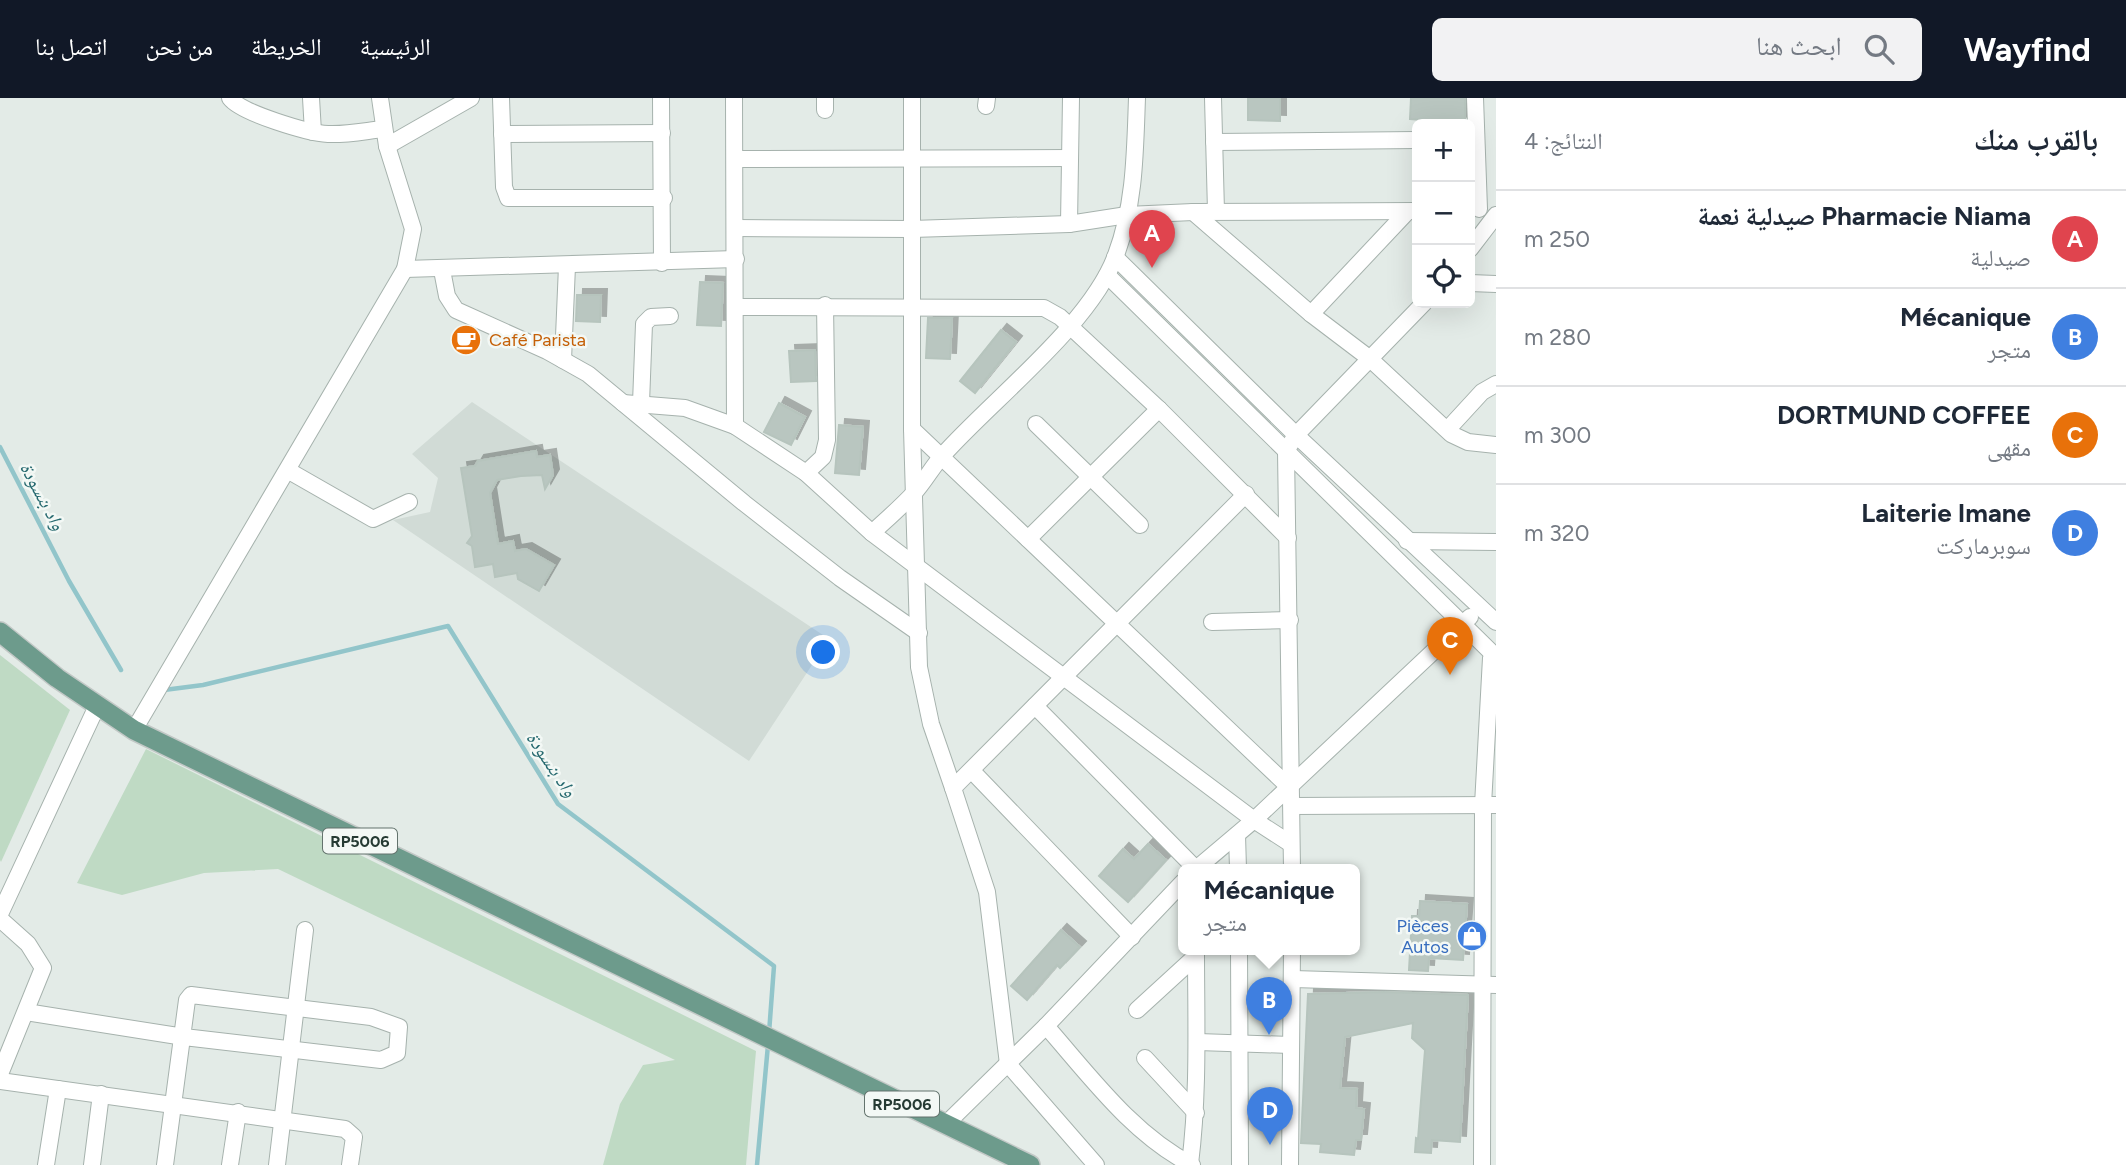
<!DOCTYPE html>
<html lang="ar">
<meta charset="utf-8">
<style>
body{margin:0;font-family:Figtree,"Noto Naskh Arabic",sans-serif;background:#f2f2f3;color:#1f2937;direction:rtl}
.controls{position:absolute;right:21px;top:21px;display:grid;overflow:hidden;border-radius:10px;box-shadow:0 7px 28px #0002}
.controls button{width:63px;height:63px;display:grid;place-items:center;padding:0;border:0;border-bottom:2px solid #e0e1e3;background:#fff;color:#1f2937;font:35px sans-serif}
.you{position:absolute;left:824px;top:555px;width:24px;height:24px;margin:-18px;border:5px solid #fff;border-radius:50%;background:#1a73e8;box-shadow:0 0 0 10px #1a73e833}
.badge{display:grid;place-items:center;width:46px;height:46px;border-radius:50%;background:#111827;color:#fff;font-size:23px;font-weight:700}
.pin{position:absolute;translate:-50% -58px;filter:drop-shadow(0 2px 4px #0008)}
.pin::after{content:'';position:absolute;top:37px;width:24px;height:21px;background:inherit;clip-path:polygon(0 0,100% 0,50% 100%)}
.popup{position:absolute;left:1178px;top:766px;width:182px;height:91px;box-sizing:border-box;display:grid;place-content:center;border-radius:10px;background:#fff;filter:drop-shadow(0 2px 5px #0005);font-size:23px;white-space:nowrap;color:#747a83}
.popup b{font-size:26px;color:#1f2937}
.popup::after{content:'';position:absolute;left:50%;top:100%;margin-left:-14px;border:14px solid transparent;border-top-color:#fff}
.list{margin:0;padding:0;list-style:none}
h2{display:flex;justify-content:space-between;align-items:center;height:91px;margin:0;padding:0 28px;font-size:30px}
h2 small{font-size:23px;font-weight:400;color:#747a83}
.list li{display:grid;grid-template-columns:46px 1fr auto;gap:21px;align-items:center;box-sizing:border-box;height:98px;padding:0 28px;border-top:2px solid #e0e1e3}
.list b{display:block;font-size:26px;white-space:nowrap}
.list p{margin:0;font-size:23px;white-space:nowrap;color:#747a83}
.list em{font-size:23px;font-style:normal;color:#747a83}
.icon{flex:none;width:38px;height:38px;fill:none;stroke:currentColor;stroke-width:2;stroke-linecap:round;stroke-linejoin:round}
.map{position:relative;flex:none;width:1496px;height:1067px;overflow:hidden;direction:ltr}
header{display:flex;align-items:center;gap:42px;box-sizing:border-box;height:98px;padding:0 35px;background:#111827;color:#fff}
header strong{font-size:33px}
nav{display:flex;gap:38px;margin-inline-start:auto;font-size:24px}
.search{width:490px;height:63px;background:#f2f2f3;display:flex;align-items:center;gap:18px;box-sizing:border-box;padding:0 24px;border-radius:10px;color:#747a83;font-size:26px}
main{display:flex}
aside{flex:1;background:#fff}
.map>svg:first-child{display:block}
.built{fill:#d1dbd6}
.green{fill:#bfdac4}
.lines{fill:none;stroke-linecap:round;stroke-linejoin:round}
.stream{stroke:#92c5ca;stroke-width:4.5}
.building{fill:#b9c6c0;stroke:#b6c4bd;stroke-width:2;filter:url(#shadow)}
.minor-casing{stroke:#a6b2ad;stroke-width:18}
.major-casing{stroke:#c2c8c6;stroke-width:22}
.minor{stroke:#fff;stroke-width:16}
.major{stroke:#6d9b8c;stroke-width:19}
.labels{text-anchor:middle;stroke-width:5;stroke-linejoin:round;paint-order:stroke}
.shield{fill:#f3f8f5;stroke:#63736d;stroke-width:2}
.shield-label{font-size:16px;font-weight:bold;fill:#253a33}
.food-label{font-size:18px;fill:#c56008;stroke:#f3f8f5;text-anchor:start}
.shop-label{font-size:18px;fill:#366cbe;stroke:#f3f8f5;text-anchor:end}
.water-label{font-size:19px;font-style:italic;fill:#26696f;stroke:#f3f8f5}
</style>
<header>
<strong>Wayfind</strong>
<div class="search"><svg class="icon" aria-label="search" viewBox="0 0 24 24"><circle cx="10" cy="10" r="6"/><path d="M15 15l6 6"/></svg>ابحث هنا</div>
<nav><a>الرئيسية</a><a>الخريطة</a><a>من نحن</a><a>اتصل بنا</a></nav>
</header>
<main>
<aside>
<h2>بالقرب منك<small>النتائج: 4</small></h2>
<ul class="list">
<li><span class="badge" style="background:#e0444e">A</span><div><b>Pharmacie Niama صيدلية نعمة</b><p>صيدلية</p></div><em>250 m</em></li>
<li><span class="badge" style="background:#3f7fe0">B</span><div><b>Mécanique</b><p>متجر</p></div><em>280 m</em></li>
<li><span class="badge" style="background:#e8710a">C</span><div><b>DORTMUND COFFEE</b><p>مقهى</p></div><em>300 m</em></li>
<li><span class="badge" style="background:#3f7fe0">D</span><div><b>Laiterie Imane</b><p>سوبرماركت</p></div><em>320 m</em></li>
</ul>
</aside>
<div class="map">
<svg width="1496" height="1067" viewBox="0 0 1496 1067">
<defs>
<filter id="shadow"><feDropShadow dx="6" dy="-6" stdDeviation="0" flood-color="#0004"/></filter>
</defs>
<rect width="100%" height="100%" fill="#e3ebe7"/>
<!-- built -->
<path class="built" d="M472,304L829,541L749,663L393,422L430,414L438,380L412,356Z"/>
<!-- green -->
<g class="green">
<path d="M0,557L70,612L1,764L0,762Z"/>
<path d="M146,651L756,953L746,1067H603L620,1006L643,967L675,962L278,771L204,775L122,797L77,785Z"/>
</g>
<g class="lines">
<!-- stream -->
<g class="stream">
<path d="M0,349L69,483L121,572"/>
<path d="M164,592L203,587L448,528L558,706L774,868L769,935"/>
<path d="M757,1067L768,947"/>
</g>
</g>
<!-- building -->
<g class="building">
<path d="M1248,0H1280V23L1248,22Z"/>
<path d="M1411,0H1465V25L1410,21Z"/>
<path d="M700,184L723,185L721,228L697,227Z"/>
<path d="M577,197H601L600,224L576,223Z"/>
<path d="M928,220H952L950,261L926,260Z"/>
<path d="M1001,232L1016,244L975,295L960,283Z"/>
<path d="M815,252L816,283L791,284L789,253Z"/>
<path d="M779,305L805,319L791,347L764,334Z"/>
<path d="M839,327L863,329L859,377L835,375Z"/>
<path d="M536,353L537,359L550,357L553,377L545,391L542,377L521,378L497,382L490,395L498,446L513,443L515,453L526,451L554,467L539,493L518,481L517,475L495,479L493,466L475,469L472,448L467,445L472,438L461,370L475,368L478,363Z"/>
<path d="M1148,746L1166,762L1128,804L1099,778L1123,751L1134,761Z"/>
<path d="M1420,803L1467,806L1463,862L1429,860L1428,873L1409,872L1412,818H1419Z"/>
<path d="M1061,832L1080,849L1060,870L1057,867L1027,902L1011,888Z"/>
<path d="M1384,894L1468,897L1460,1044L1432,1042L1431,1055L1415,1054L1416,1040L1418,1041L1425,952L1412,940L1413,925L1345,939L1340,990L1357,991L1356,1010L1364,1011L1361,1042H1356L1354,1057L1320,1054L1321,1046L1301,1045L1308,896Z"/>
</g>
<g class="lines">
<!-- minor casing -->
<g class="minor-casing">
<g id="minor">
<path d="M230,0C241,15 308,35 328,36C346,37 365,33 383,31"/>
<path d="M311,0L313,34"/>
<path d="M501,0L504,89L508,100H664"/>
<path d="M661,0L662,165"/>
<path d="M734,0L735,328"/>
<path d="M825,0V12"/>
<path d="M912,0V331L919,569L931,626L953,690"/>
<path d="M1213,0L1216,113"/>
<path d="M1475,0L1479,111"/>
<path d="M986,8L987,0"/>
<path d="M502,36L662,35"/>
<path d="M1214,44L1417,42"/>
<path d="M387,48L471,0"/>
<path d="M736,61L1070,60"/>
<path d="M1193,114L1311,216L1369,260L1451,336L1468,344L1496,347"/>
<path d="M1069,126L1071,0"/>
<path d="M736,130L912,131L1069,126L1127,117L1193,114L1417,113"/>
<path d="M1470,151L1496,117"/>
<path d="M1115,159L1296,337L1496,524"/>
<path d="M405,171L736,161"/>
<path d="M442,172L447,198L456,212L547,253L588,276L744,405L840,480L919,535"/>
<path d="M1107,177L1490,553"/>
<path d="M1470,185L1496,186"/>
<path d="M736,209L1044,210L1060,219L1159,311L1288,440"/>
<path d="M1311,216L1407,114"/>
<path d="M563,262L567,168"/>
<path d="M623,305L685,310L735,328L806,375L872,435L1254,722L1291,746"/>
<path d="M641,305L644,226L651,219L670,218"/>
<path d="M1036,326L1140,427"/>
<path d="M912,331L1288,688"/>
<path d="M1448,331L1482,294L1496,286"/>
<path d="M289,373L373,421L409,404"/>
<path d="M806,375L823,359L827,342L825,207"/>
<path d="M872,435C886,422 901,409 914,395C925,383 932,369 943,357C993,301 1091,226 1116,157C1135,106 1135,54 1137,0"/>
<path d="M1028,441L1159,311"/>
<path d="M1407,443L1496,444"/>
<path d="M1212,524L1290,522"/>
<path d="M1035,608L1196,771"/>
<path d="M134,632L405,171L413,131L387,48L380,0"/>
<path d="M972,673L1132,839"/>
<path d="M1292,708L1496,707"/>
<path d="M1237,737L1238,771"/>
<path d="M1196,771L1254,722L1470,519"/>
<path d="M1292,771L1286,353L1296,337L1424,205"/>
<path d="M0,816L97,608"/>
<path d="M0,821L28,846L43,870L0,976"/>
<path d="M1239,851L1240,1067"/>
<path d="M1293,881L1496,887"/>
<path d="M1137,912L1196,858"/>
<path d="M26,914L184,939L381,962L397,955L399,929L371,919L191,897L187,902L165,1067"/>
<path d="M1046,928C1090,978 1132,1036 1192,1067"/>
<path d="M1198,944L1290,947"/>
<path d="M1145,960L1196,1015"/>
<path d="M0,983L345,1031L354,1039L350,1067"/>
<path d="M945,1027L1046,928L1183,784"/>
<path d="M1190,1066C1199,994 1196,924 1196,851"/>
<path d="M46,1067L58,991"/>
<path d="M92,1067L101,996"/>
<path d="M230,1067L238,1014"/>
<path d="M277,1067L305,832"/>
<path d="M1096,1067L1008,966L987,794L953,690L1246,396"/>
<path d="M1290,1067L1292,851"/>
<path d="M1482,1067L1483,707L1491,560"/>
</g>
</g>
<!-- major casing -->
<g class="major-casing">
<path id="major" d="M0,534L57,580L134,632L1030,1067"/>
</g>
<!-- minor -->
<use href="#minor" class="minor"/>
<!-- major -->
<use href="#major" class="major"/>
</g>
<!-- icons -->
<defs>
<g id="cafe-disc" transform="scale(1.575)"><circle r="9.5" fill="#e8710a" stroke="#f3f8f5"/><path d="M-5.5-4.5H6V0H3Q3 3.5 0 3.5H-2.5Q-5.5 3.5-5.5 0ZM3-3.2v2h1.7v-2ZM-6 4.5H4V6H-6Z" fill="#fff"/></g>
<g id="shop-disc" transform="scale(1.575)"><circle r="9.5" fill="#3f7fe0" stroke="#f3f8f5"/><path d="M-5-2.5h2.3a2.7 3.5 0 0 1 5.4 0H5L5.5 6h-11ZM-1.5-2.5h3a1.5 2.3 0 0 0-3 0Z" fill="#fff"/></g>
</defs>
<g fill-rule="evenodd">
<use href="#cafe-disc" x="466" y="242"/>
<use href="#shop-disc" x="1472" y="838"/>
</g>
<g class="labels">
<!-- shield labels -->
<g class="shield">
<rect x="323" y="730.5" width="74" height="25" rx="5"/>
<rect x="865" y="993.5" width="74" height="25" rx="5"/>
</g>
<g class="shield-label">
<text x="360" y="749">RP5006</text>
<text x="902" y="1012">RP5006</text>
</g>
<!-- food labels -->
<g class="food-label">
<text x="489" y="248">Café Parista</text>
</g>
<!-- shop labels -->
<g class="shop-label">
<text x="1449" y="834">Pièces<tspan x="1449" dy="21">Autos</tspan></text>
</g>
<!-- water labels -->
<g class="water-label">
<text transform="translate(43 398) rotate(62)" y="7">واد بنسودة</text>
<text transform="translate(552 666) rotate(56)" y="7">واد بنسودة</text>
</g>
</g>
</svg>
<div class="controls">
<button>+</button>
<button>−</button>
<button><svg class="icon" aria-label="locate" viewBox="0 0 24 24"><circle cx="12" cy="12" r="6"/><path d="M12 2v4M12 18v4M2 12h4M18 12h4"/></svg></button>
</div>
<div class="you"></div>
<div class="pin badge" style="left:1152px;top:170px;background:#e0444e">A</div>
<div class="pin badge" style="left:1269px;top:937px;background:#3f7fe0">B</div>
<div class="popup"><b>Mécanique</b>متجر</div>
<div class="pin badge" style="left:1450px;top:577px;background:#e8710a">C</div>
<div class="pin badge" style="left:1270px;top:1047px;background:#3f7fe0">D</div>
</div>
</main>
